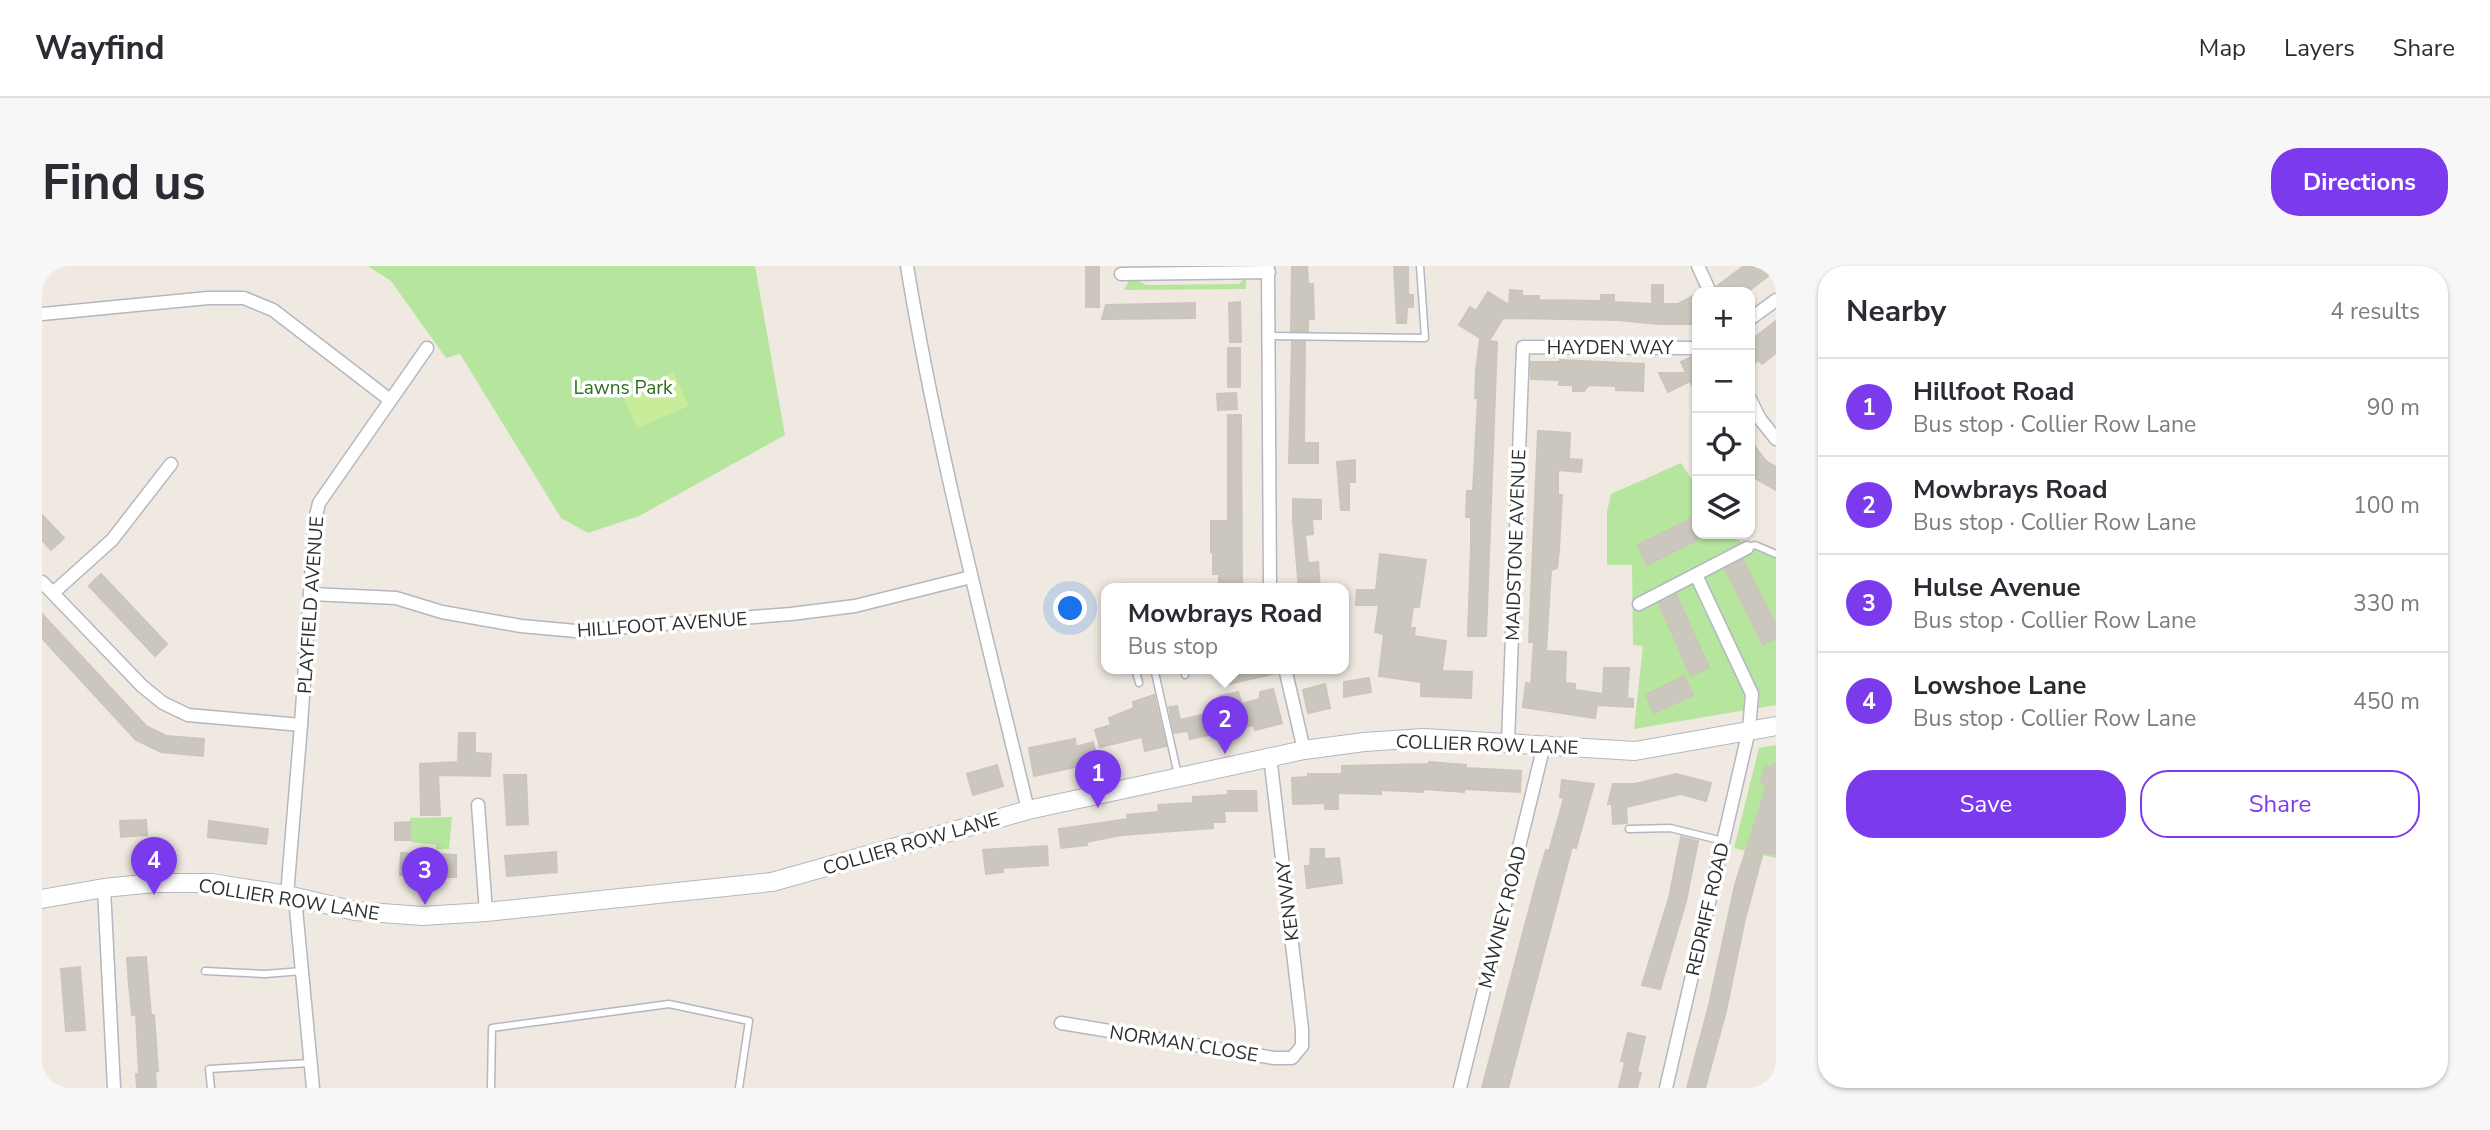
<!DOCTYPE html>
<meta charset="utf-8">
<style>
body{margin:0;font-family:"Nunito Sans",sans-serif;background:#f7f7f7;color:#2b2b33}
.controls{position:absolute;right:21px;top:21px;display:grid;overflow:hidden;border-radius:14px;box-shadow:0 2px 5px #0004}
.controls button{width:63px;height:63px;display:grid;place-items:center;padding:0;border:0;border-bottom:2px solid #e1e1e2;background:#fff;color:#2b2b33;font:35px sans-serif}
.you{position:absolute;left:1029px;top:343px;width:24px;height:24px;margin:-18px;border:5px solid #fff;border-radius:50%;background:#1a73e8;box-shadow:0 0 0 10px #1a73e833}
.badge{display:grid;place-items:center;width:46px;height:46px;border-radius:50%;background:#7c3aed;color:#fff;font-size:23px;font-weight:700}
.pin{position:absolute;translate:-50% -58px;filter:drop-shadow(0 2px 4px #0008)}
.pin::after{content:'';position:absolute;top:37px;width:24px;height:21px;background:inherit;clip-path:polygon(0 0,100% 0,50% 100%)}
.popup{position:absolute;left:1059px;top:317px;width:248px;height:91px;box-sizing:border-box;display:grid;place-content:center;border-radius:14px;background:#fff;filter:drop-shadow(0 2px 5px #0005);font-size:23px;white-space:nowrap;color:#7c7c81}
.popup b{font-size:26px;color:#2b2b33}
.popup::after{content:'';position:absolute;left:50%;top:100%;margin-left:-14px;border:14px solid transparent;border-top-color:#fff}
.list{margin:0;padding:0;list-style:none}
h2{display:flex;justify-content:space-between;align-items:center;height:91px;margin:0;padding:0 28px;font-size:30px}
h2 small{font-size:23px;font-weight:400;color:#7c7c81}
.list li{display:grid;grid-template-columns:46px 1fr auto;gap:21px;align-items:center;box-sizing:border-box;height:98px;padding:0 28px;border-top:2px solid #e1e1e2}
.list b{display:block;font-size:26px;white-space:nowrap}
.list p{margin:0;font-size:23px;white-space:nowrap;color:#7c7c81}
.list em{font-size:23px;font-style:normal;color:#7c7c81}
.actions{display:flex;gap:14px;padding:21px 28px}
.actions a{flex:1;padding:16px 0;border:2px solid #7c3aed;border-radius:28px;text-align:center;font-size:24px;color:#7c3aed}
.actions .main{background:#7c3aed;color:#fff}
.icon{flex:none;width:38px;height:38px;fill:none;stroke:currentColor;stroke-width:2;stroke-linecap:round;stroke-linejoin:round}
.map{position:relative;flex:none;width:1734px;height:822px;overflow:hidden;border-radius:28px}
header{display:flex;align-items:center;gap:42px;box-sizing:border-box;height:98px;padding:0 35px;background:#fff;border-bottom:2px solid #e1e1e2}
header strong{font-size:33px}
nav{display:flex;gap:38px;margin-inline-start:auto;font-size:24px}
.intro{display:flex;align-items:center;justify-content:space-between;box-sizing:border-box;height:168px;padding:0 42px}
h1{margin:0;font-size:49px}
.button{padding:18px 32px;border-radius:28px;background:#7c3aed;color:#fff;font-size:24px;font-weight:700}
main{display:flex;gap:42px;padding:0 42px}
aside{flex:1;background:#fff;border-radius:28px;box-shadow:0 2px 5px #0004}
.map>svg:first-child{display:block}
.green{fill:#b6e59e}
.pitch{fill:#c9ec9a}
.building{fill:#cbc7bf;stroke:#cbc5ba;stroke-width:2}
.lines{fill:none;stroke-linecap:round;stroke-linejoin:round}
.lane-casing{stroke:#b4b7c1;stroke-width:9}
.street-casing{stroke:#b4b7c1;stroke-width:15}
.secondary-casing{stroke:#b4b7c1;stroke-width:20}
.lane{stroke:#fff;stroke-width:6}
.street{stroke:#fff;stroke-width:12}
.secondary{stroke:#fff;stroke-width:18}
.labels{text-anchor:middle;stroke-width:7;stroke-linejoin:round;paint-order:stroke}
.street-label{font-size:19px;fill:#2e2e2e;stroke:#fff}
.park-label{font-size:19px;fill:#2c6e1b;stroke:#fff}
</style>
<header>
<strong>Wayfind</strong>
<nav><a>Map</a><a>Layers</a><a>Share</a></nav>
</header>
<div class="intro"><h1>Find us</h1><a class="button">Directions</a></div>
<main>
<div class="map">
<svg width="1734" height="822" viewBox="0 0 1734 822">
<rect width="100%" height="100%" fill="#efe9e1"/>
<!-- green -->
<g class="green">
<path d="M326,0H713L743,169L597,250L546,267L519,252L418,88L404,92L349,15Z"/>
<path d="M1202,12H1204V23L1082,24L1087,14L1094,13L1104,19L1197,18Z"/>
<path d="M1639,197L1655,221V268H1687L1689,271L1734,292V439L1592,463L1601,380L1591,379L1590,299H1565V246L1569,228Z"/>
<path d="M1734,479V592L1692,582L1717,482Z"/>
<path d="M410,551L407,583H394V579L369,576L368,552Z"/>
</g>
<!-- pitch -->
<path class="pitch" d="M631,107L647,140L595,162L580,128Z"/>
<!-- building -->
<g class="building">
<rect x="1044" y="0" width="13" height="41"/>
<path d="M1250,0H1265L1266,18H1271L1272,53H1266V65H1249Z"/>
<path d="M1352,0H1366V29H1371V41H1365L1364,57H1355Z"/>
<path d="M1702,0H1734V4L1705,26H1677L1675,20Z"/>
<path d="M1610,19H1621V38H1636L1655,28V58H1616L1576,54L1461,52L1447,75L1455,76L1444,370H1426L1429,280V251H1424L1425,225H1431L1436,132H1433L1434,105L1438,72L1417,59L1428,41L1434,45L1446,26L1467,39L1468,24L1480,25V30H1497V34L1559,35V29H1572V36L1610,38Z"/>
<path d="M1198,36L1199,76H1188L1187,37Z"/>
<path d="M1153,37V52L1060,53L1064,39Z"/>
<path d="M1734,55V87L1720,98L1716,94L1708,100V75Z"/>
<path d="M1250,76H1263L1262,177H1276V197H1247Z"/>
<rect x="1186" y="82" width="12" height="39"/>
<path d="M1649,91H1652L1655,97V130L1648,115L1626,126L1617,107H1644L1639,96Z"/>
<path d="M1518,94L1602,98L1601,125L1574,124V120L1547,119L1542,125H1531V119H1517L1518,114L1489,113V96H1518Z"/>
<path d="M1194,127L1195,143L1176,144L1175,128Z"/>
<path d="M1186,149H1199L1200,322H1177V308H1171V286H1169V255H1186Z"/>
<path d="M1496,165L1528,167L1527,193L1540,194L1539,206L1516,204V229H1520L1517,284L1515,302L1509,304L1504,385L1524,386L1523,417L1533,418V424L1561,428L1562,402H1587L1585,432L1591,433V441L1555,439L1553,452L1481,441L1484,417L1489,418L1492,376H1487Z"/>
<path d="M1708,174L1724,195L1734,201V224L1711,211L1708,207Z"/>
<path d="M1313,194V216H1307V244H1299L1295,196Z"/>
<path d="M1251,233L1279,234V253H1270L1271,268L1263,269L1266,297L1276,296L1278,322H1257L1251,255Z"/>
<path d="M0,249L22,272L9,284L0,274Z"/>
<path d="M1655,250V274L1605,299L1596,279Z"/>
<path d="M1338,288L1384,294L1377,341H1371L1368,362H1373L1372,370L1404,375L1400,405L1430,406L1429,432L1379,430V416L1337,410L1342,368L1333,366L1337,339H1314L1315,324H1334Z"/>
<path d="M1701,294L1734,359V372L1721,379L1683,303Z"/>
<path d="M59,308L125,378L113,390L47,320Z"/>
<path d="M1634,329L1667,401L1649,410L1617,338Z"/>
<path d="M0,348L104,460L124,470L162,473L161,490L119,486L94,474L0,372Z"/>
<path d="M1184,402H1234L1235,407L1186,418Z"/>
<path d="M1642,410L1651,429L1612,447L1604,429Z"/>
<path d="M1327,412L1329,426L1302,431V416Z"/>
<path d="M1283,418L1288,442L1266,447L1261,424Z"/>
<path d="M1231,423L1240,457L1213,464L1211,459L1148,473L1146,465L1132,467L1127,441L1135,440L1138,454L1182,444L1178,430L1196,426L1200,438L1218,433V426Z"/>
<path d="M1112,429L1124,480L1103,485L1100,471L1058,481L1053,464L1069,459L1067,452L1092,442L1091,436Z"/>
<path d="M417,467H433V487L449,488L448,510L396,509L398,549H379L378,498L416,496Z"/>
<path d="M1033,473L1034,481L1051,476L1056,496L992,510L987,482Z"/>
<path d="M1387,496L1424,499V502L1479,505L1478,526L1422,523V526L1381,523V526L1339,524V528L1296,527V543H1283V537L1251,538L1250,512L1266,511V508H1300V500L1387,498Z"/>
<path d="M1732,498L1734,499V589L1721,586L1703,653L1684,745L1663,822H1645L1667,739L1693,619L1725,519L1719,517L1723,500L1731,502Z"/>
<path d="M955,499L961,520L931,529L925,508Z"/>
<path d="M1634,508L1669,517L1664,535L1639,528L1584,541L1585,557L1571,558L1570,538H1566L1571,518H1593Z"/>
<path d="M462,509H484L486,558L465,559Z"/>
<path d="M1520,514L1552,518L1534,582L1530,581L1466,822H1440L1495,614L1504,584L1507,585L1522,532L1518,531Z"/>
<path d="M1186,525H1214L1215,545H1182L1183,556H1171V562L1079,569L1044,576L1045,579L1019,582L1017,563L1086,553L1085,549L1117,546L1116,539L1151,537V531L1186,529Z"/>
<path d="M104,554L105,569L79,571L78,555Z"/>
<path d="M167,555L226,563L224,578L166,571Z"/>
<path d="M368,556V574H353V557Z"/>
<path d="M1639,571L1656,575L1644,635L1618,723L1600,719L1627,632Z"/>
<path d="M1005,580L1006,599L960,602L961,606L944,608L941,584Z"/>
<path d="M1269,583H1282V593L1297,592L1300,617L1265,622L1263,600H1268Z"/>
<path d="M514,586L515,606L465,610L463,590Z"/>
<path d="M359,587L414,589V611H401V614L368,612L369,609H358Z"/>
<path d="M104,691L109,750L112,749L116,805H113L114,822H95L94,808H97L94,748L90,749L87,719L85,692Z"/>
<path d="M38,701L43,764L24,765L19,703Z"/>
<path d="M1586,767L1603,771L1595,806L1599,807L1595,822H1577L1583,796L1579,795Z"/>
</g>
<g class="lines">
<!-- lane casing -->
<g class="lane-casing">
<g id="lane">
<path d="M1228,70L1383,72L1378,0"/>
<path d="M1705,282L1713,279L1734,288"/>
<path d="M1093,402L1097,417"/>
<path d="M1112,402L1136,509"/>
<path d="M1141,402L1143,409"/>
<path d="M1587,563L1628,562L1681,575"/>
<path d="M163,705L223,708L260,705"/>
<path d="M169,822L167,803L268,797"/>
<path d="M449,822L450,762L627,738L707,755L697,822"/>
</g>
</g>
<!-- street casing -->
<g class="street-casing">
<g id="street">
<path d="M865,0C895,183 943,364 986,544"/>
<path d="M1226,0L1228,322"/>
<path d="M1656,0L1668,26"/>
<path d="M1079,8L1227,6"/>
<path d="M0,48L166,32H202L231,44L348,134"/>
<path d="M1708,53L1734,34"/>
<path d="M1708,133L1718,153L1734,173"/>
<path d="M0,316L100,420L121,437L146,449L259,459"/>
<path d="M11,327L70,274L129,198"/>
<path d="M269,328L354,332L400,346L479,360L534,365L749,348L813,340L929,311"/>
<path d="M1597,338L1705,282"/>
<path d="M1243,402L1262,484"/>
<path d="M1466,476L1481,81L1655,82"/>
<path d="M436,539L444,646"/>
<path d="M62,622L72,822"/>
<path d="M245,629L259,459L273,254L277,237L385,82"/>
<path d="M253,632L271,822"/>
<path d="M1019,757L1232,792H1250L1260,780V763L1228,490"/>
<path d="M1418,822L1502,479"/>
<path d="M1624,822L1707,464L1710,428L1654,309"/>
</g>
</g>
<!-- secondary casing -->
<g class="secondary-casing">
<path id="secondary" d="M0,633L62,622L112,617H170L245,629L313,645L380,650L444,646L730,616L986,544L1262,484L1322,476L1382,472L1593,485L1734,460"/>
</g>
<!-- lane -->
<use href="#lane" class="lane"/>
<!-- street -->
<use href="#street" class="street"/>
<!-- secondary -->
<use href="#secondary" class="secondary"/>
</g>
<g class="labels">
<!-- street labels -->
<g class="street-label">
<text x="1568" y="88">HAYDEN WAY</text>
<text transform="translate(1473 279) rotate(-88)" y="7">MAIDSTONE AVENUE</text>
<text transform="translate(268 339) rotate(-86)" y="7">PLAYFIELD AVENUE</text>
<text transform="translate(620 358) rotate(-4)" y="7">HILLFOOT AVENUE</text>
<text transform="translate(1445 478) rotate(2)" y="7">COLLIER ROW LANE</text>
<text transform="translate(869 577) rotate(-16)" y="7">COLLIER ROW LANE</text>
<text transform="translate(247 633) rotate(9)" y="7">COLLIER ROW LANE</text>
<text transform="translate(1245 635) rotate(-97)" y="7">KENWAY</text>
<text transform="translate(1665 643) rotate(-77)" y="7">REDRIFF ROAD</text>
<text transform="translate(1460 651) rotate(-76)" y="7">MAWNEY ROAD</text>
<text transform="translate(1142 777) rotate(9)" y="7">NORMAN CLOSE</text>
</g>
<!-- park labels -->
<g class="park-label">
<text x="581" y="128">Lawns Park</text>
</g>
</g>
</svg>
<div class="controls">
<button>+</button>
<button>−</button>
<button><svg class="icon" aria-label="locate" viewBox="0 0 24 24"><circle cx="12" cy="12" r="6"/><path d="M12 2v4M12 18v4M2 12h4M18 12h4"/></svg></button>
<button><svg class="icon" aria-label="layers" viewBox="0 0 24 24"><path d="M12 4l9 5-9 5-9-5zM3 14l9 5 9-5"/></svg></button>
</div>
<div class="you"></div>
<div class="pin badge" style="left:1056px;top:542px">1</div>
<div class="pin badge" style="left:1183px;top:488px">2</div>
<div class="popup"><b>Mowbrays Road</b>Bus stop</div>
<div class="pin badge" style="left:383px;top:639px">3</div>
<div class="pin badge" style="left:112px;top:629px">4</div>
</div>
<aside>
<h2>Nearby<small>4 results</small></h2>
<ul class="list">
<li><span class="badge">1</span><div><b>Hillfoot Road</b><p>Bus stop · Collier Row Lane</p></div><em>90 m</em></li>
<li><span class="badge">2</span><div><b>Mowbrays Road</b><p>Bus stop · Collier Row Lane</p></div><em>100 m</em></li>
<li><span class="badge">3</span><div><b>Hulse Avenue</b><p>Bus stop · Collier Row Lane</p></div><em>330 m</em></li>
<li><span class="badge">4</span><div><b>Lowshoe Lane</b><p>Bus stop · Collier Row Lane</p></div><em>450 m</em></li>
</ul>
<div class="actions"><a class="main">Save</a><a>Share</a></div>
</aside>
</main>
